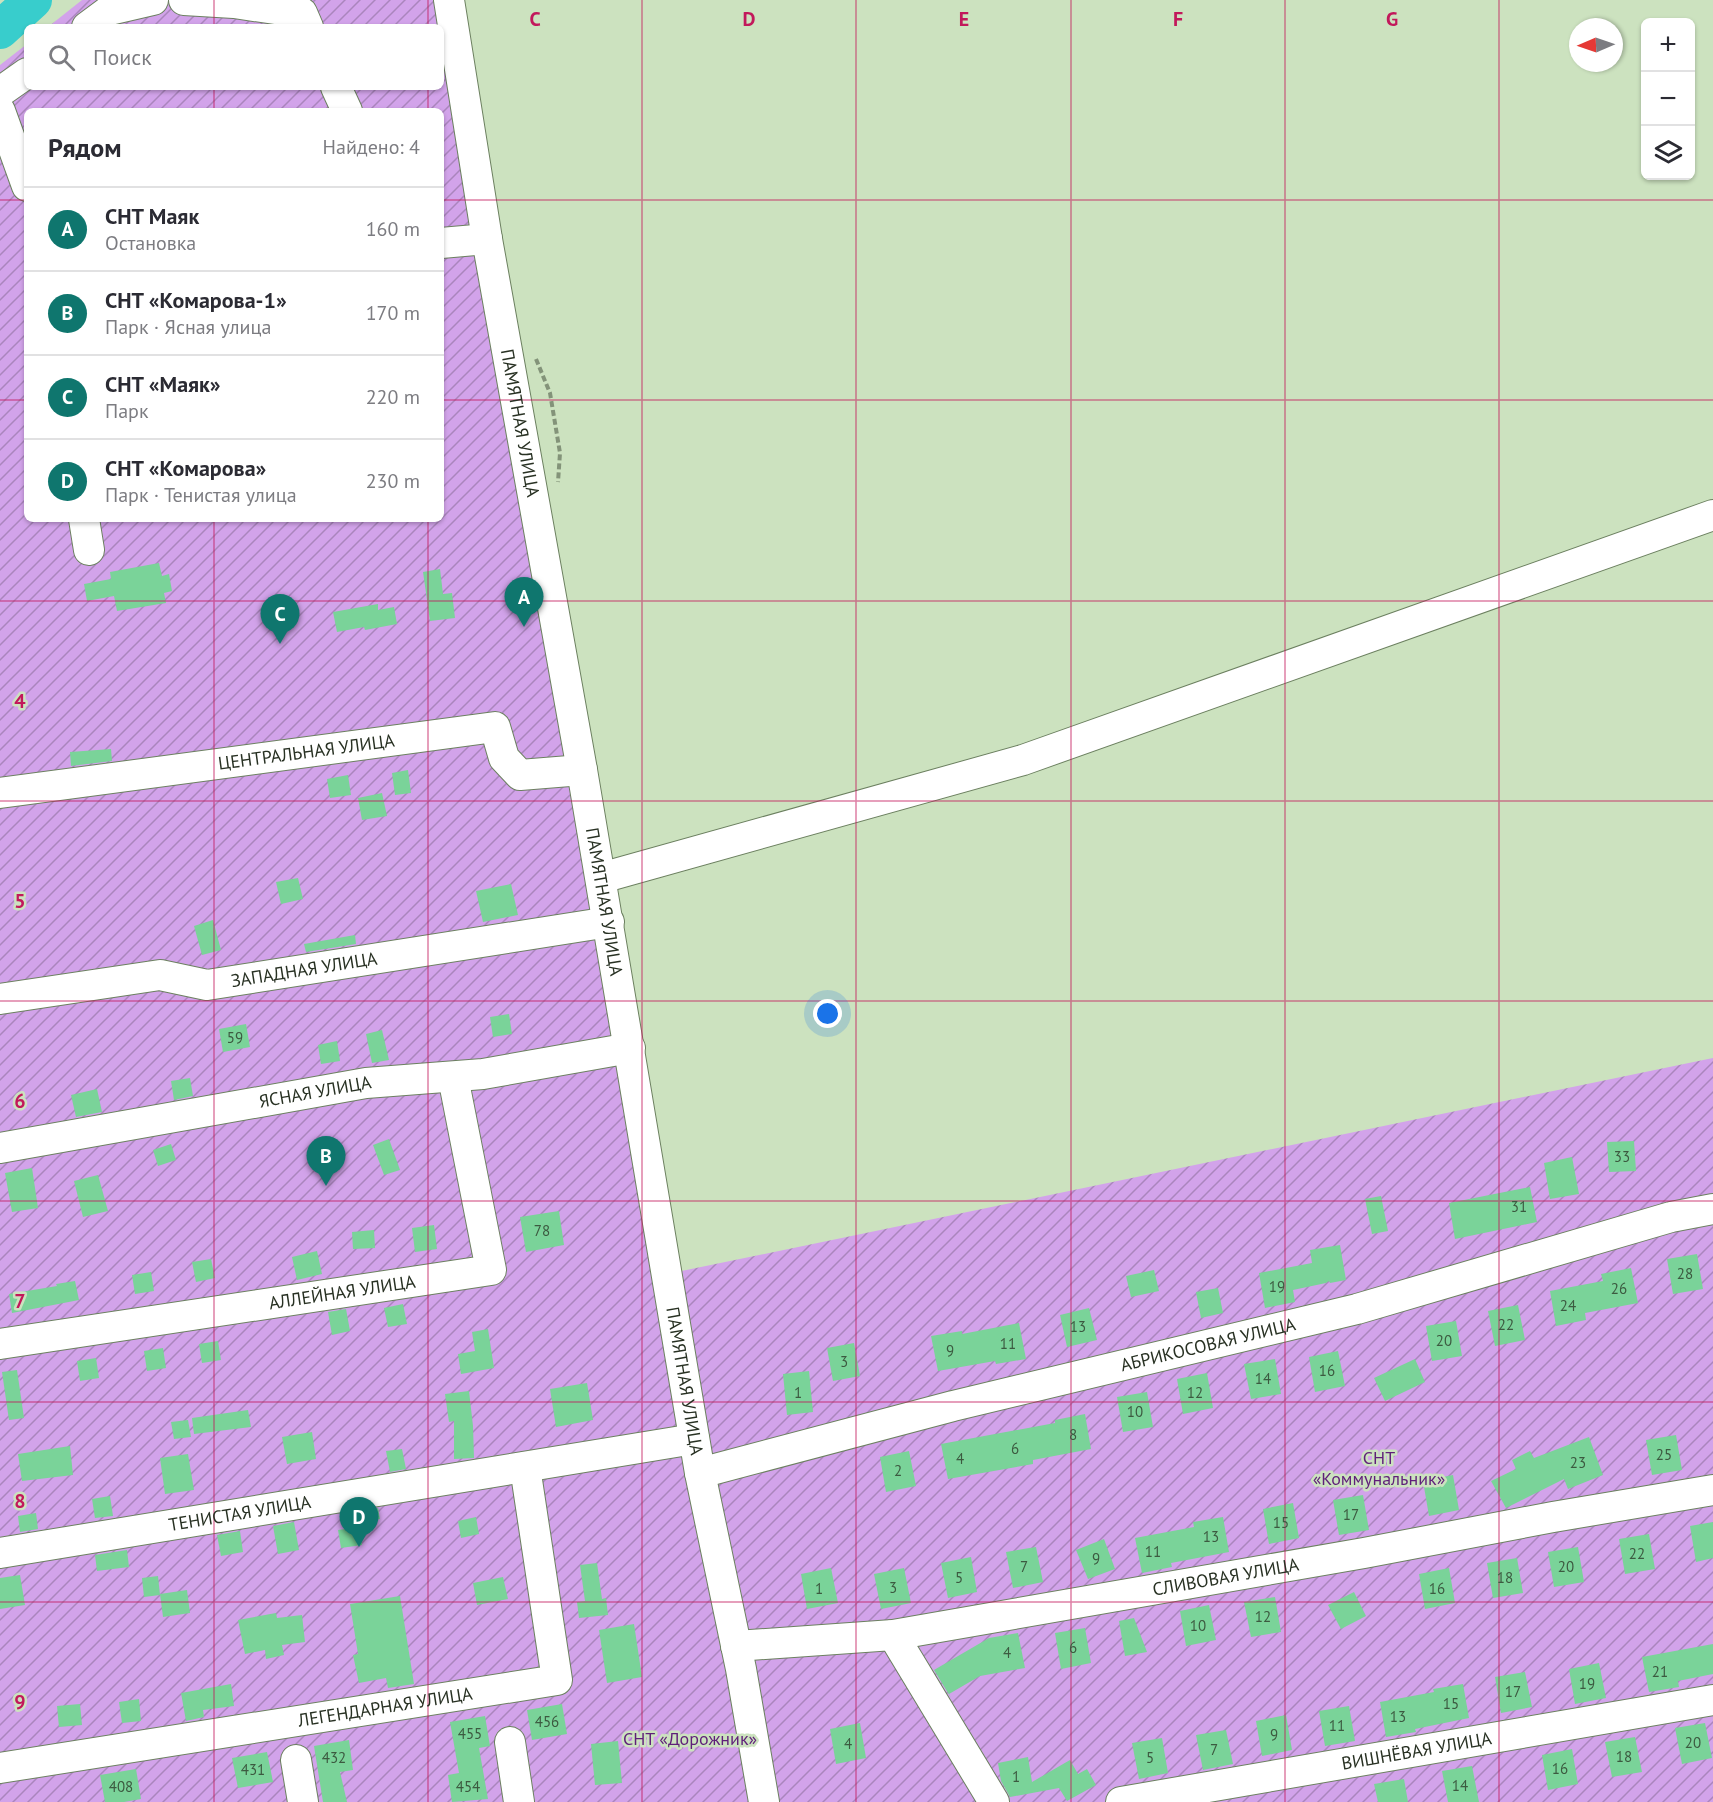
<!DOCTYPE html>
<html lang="ru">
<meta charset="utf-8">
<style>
body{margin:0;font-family:"PT Sans",sans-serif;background:#f7f7f7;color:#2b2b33}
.controls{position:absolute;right:18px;top:18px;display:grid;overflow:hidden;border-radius:9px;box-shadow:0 2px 4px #0004}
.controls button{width:54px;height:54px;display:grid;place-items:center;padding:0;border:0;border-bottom:2px solid #e1e1e2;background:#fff;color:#2b2b33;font:30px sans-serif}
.compass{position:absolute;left:1569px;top:18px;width:54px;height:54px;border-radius:50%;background:#fff;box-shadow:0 2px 4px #0004;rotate:268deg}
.you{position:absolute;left:828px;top:1014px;width:21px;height:21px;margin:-15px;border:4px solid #fff;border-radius:50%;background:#1a73e8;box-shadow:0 0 0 9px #1a73e833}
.badge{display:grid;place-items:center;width:39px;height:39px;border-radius:50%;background:#0f766e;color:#fff;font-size:20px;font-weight:700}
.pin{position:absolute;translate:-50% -50px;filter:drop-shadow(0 2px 3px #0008)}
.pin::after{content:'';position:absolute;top:32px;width:21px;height:18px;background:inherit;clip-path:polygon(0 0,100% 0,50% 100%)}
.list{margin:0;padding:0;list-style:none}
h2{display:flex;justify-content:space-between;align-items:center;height:78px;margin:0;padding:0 24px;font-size:26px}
h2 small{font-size:20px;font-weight:400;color:#7c7c81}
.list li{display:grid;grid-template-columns:39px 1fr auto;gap:18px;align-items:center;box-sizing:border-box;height:84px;padding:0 24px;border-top:2px solid #e1e1e2}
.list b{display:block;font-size:22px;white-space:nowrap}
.list p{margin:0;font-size:20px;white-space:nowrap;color:#7c7c81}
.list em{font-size:20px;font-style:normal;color:#7c7c81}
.icon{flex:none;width:33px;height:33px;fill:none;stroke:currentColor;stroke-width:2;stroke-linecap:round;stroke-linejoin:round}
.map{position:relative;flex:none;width:1713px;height:1802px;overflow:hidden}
.search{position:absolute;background:#fff;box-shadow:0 2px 4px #0004;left:24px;top:24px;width:420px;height:66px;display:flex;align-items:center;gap:15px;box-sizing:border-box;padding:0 21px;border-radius:9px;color:#7c7c81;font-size:22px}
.panel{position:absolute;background:#fff;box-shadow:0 2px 4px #0004;left:24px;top:108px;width:420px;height:414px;border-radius:9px}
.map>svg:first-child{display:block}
.garden{fill:url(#garden-furrows);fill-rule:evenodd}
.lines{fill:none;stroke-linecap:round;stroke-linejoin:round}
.river{stroke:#38cdcc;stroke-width:38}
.building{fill:#7ad399}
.minor-casing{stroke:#6c8060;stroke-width:32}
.path{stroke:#839379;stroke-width:4;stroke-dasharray:6 3;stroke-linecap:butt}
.minor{stroke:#fff;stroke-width:30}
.grid{fill:none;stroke:#c2185b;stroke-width:1.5;stroke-opacity:0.55}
.labels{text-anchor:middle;stroke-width:5;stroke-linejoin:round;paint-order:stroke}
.number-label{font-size:15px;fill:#3c5a40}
.street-label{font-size:18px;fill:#283123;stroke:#cce2bf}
.park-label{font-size:18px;fill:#5f1f79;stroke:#cce2bf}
.grid-label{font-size:20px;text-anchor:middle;font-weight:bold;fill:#c2185b;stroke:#cce2bf;stroke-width:5;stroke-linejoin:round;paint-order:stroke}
</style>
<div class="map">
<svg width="1713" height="1802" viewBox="0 0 1713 1802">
<defs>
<pattern id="garden-furrows" width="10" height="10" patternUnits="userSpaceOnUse" patternTransform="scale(1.5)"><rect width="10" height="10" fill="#d2a3ea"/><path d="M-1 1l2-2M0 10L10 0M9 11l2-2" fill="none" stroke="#aa85bd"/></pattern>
</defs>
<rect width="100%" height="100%" fill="#cce2bf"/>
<!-- garden -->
<path class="garden" d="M82,0H449L667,1274L1713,1058V1802H0V65L27,44V87H441V27H48ZM27,111H441V519H27Z"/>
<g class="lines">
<!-- river -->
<path class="river" d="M0,30L33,0"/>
</g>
<!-- building -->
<g class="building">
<path d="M159,563L162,576L169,574L172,591L164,593L166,603L117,611L114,596L87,601L84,584L111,579L110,572Z"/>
<path d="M440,569L443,594L452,593L455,618L430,621L423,572Z"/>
<path d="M378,604V610L394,607L397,624L365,630L364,627L337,632L333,612Z"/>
<path d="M111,749L112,761L71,766L70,752Z"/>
<path d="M408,770L411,793L395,795L392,773Z"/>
<path d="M348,775L351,795L330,798L327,779Z"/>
<path d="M382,793L387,816L362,820L358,798Z"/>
<path d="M298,878L303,899L281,904L276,882Z"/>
<path d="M511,884L518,915L483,922L476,891Z"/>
<path d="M213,920L221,950L202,955L194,926Z"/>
<path d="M355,935L356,944L306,952L304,944Z"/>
<path d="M509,1014L512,1034L493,1037L490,1017Z"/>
<path d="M246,1024L250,1047L223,1052L219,1029Z"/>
<path d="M382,1030L389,1060L372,1063L366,1034Z"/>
<path d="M337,1041L340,1061L321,1064L318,1045Z"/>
<path d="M190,1078L193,1096L174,1100L171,1081Z"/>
<path d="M97,1089L102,1112L76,1117L71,1095Z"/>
<path d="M389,1139L400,1170L384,1175L373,1145Z"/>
<path d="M1634,1141L1636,1171L1609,1172L1607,1142Z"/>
<path d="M171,1144L176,1160L158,1166L153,1150Z"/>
<path d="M1572,1157L1579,1194L1550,1199L1544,1163Z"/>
<path d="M32,1168L38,1208L12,1212L5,1173Z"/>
<path d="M98,1175L108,1211L83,1217L74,1181Z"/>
<path d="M1530,1187L1537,1222L1455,1239L1449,1203Z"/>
<path d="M1381,1196L1388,1231L1372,1234L1365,1199Z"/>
<path d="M559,1211L564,1245L526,1252L520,1217Z"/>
<path d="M434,1225L437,1249L415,1252L412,1228Z"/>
<path d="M374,1230L375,1248L353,1249L352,1232Z"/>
<path d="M1340,1245L1346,1280L1330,1283L1329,1281L1326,1283L1293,1290L1295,1302L1265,1308L1259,1273L1312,1263L1310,1250Z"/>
<path d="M317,1251L322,1274L297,1280L292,1257Z"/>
<path d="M1697,1254L1703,1289L1673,1294L1667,1259Z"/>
<path d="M211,1259L215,1278L196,1282L192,1262Z"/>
<path d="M1631,1268L1638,1303L1585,1313L1586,1320L1556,1326L1550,1291L1603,1281L1601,1274Z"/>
<path d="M1154,1270L1159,1291L1131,1297L1126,1276Z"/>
<path d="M151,1272L154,1291L135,1294L132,1275Z"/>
<path d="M75,1281L79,1300L12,1313L9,1294L57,1286L56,1284Z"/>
<path d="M1218,1288L1223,1313L1201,1318L1196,1292Z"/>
<path d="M403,1304L407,1324L388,1327L384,1308Z"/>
<path d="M1518,1305L1525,1340L1495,1346L1488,1311Z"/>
<path d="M1089,1308L1097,1340L1067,1347L1060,1315Z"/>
<path d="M346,1309L350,1331L332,1335L328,1312Z"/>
<path d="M1456,1321L1462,1356L1432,1361L1426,1326Z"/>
<path d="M1019,1323L1026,1359L996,1364L995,1361L938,1371L931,1336L962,1331V1334Z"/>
<path d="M488,1329L494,1368L461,1374L458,1354L475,1351L472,1332Z"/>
<path d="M218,1341L221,1360L202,1363L199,1344Z"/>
<path d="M854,1343L860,1376L833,1381L827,1348Z"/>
<path d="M163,1348L166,1368L147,1371L144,1351Z"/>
<path d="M1338,1351L1345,1386L1315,1392L1309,1357Z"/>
<path d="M96,1358L99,1378L80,1381L77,1361Z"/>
<path d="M1275,1359L1281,1394L1251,1399L1244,1364Z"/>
<path d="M1415,1359L1425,1382L1385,1401L1374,1378Z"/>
<path d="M17,1370L24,1418L9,1420L2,1372Z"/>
<path d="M809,1371L813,1412L787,1415L783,1374Z"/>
<path d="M1207,1373L1213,1408L1183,1414L1177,1379Z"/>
<path d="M587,1383L593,1420L556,1427L550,1389Z"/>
<path d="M469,1391L473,1426L474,1458L454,1459V1421L449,1422L445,1394Z"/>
<path d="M1147,1392L1153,1427L1123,1432L1117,1397Z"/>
<path d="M248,1410L251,1427L194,1434L192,1418Z"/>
<path d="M1085,1414L1091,1449L1033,1460V1464L948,1479L941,1444L1055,1423V1420Z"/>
<path d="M188,1420L191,1437L174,1439L171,1422Z"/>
<path d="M312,1432L316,1459L287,1464L282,1437Z"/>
<path d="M1676,1435L1682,1470L1652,1475L1646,1440Z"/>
<path d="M1589,1437L1603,1475L1568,1489L1564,1479L1506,1508L1491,1481L1516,1469L1512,1460L1530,1451L1534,1458Z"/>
<path d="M70,1446L73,1475L22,1481L18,1454Z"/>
<path d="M402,1449L406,1469L390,1472L386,1451Z"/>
<path d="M909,1451L916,1486L886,1492L880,1457Z"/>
<path d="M188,1454L194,1490L165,1494L160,1458Z"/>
<path d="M1453,1475L1459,1510L1429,1516L1423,1481Z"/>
<path d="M1363,1495L1369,1530L1339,1535L1333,1500Z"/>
<path d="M110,1496L113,1516L95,1518L92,1499Z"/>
<path d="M1293,1503L1299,1538L1269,1544L1263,1509Z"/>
<path d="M378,1508L380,1519L352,1524L350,1513Z"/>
<path d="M36,1513L38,1529L20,1532L18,1516Z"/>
<path d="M476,1517L479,1534L461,1538L458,1521Z"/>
<path d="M1223,1517L1229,1552L1171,1563L1172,1567L1142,1573L1135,1538L1194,1527L1193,1522Z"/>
<path d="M294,1522L299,1550L278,1554L273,1526Z"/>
<path d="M1713,1522V1558L1696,1562L1690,1526Z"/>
<path d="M360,1527L362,1545L341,1548L338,1530Z"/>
<path d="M240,1531L243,1552L221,1556L217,1535Z"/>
<path d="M1649,1534L1655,1569L1625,1574L1619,1539Z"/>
<path d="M1104,1539L1115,1569L1088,1579L1076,1550Z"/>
<path d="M1036,1547L1043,1582L1013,1588L1006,1552Z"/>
<path d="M1578,1547L1584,1582L1554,1587L1548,1552Z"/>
<path d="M127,1550L129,1567L97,1571L95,1555Z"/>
<path d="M971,1557L977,1592L948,1598L941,1563Z"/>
<path d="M1517,1558L1523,1593L1493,1598L1487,1563Z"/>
<path d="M597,1563L602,1599L606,1598L608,1615L579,1618L577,1602L585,1601L580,1565Z"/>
<path d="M831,1568L838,1603L807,1609L801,1574Z"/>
<path d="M904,1568L911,1603L881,1609L874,1574Z"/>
<path d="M1449,1568L1455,1603L1425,1609L1419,1574Z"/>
<path d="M20,1575L25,1605L0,1609V1578Z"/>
<path d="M158,1576L160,1595L144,1597L142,1578Z"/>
<path d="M503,1577L508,1599L477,1605L473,1583Z"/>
<path d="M187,1590L190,1613L163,1617L160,1594Z"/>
<path d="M1354,1592L1366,1616L1341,1629L1328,1605Z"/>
<path d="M400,1596L414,1684L388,1688L386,1678L359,1683L353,1655L358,1654L350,1604Z"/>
<path d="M1275,1597L1281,1632L1251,1637L1244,1602Z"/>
<path d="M1209,1605L1216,1640L1186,1646L1180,1611Z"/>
<path d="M276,1613L277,1618L302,1615L305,1642L282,1645L284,1655L266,1659L265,1650L245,1654L238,1620Z"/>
<path d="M1134,1618L1147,1652L1125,1656L1119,1621Z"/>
<path d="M634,1624L642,1677L607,1683L599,1630Z"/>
<path d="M1085,1628L1091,1663L1061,1669L1055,1633Z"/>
<path d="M1018,1633L1025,1668L980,1676L949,1694L951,1698L934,1670L989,1638Z"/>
<path d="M1713,1644V1674L1678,1681L1679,1687L1649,1692L1642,1657Z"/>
<path d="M1599,1663L1606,1698L1575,1704L1569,1669Z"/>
<path d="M1525,1672L1532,1707L1501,1713L1495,1677Z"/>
<path d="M231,1684L234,1706L203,1710L204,1717L186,1721L181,1693Z"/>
<path d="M1463,1684L1469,1718L1415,1729L1416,1732L1386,1737L1380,1702L1434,1692L1433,1689Z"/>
<path d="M139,1699L141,1721L122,1723L119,1702Z"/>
<path d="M80,1704L82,1725L59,1727L57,1706Z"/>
<path d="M562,1704L567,1734L532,1740L527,1710Z"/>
<path d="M1349,1706L1355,1741L1325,1746L1319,1711Z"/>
<path d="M1286,1715L1292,1750L1262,1756L1256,1721Z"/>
<path d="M485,1716L490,1746L479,1748L488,1799L452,1802L448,1775L459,1773L450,1722Z"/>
<path d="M860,1723L866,1758L836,1764L830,1729Z"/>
<path d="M1705,1723L1712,1758L1682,1764L1675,1728Z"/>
<path d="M1226,1730L1233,1764L1203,1770L1196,1735Z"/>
<path d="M1635,1737L1642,1772L1612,1777L1605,1742Z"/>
<path d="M1162,1738L1168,1773L1139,1779L1132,1743Z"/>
<path d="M349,1740L353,1770L340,1772L347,1802H323L314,1746Z"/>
<path d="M618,1741L622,1783L595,1785L591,1744Z"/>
<path d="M1572,1749L1578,1784L1548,1790L1542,1755Z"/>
<path d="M267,1752L273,1782L238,1788L232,1758Z"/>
<path d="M1028,1757L1032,1782L1070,1760L1078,1774L1087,1769L1096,1785L1067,1801L1059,1788L1010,1797L1001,1781L998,1763Z"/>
<path d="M1472,1766L1479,1802H1448L1442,1771Z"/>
<path d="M136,1769L141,1799L124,1802H105L100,1775Z"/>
<path d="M1404,1779L1408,1802H1378L1374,1784Z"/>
</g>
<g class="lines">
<!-- minor casing -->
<g class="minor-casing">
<g id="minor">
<path d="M184,0L234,3L302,13L308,27"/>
<path id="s1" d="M449,0L487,239L582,770L700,1473L741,1669L764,1802"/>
<path d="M87,27L110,10L153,0"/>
<path d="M336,87L347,111"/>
<path d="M0,92L27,73"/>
<path d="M0,111L27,186"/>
<path d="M441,243L487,239"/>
<path d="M84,519L89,550"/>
<path id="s2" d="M0,793L495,727L504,758L520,775L582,770"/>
<path d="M601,878L1023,760L1713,515"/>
<path id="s3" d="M0,999L160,975L207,985L609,922"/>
<path id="s4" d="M0,1148L366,1083L483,1074L630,1048"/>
<path id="s5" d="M0,1344L491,1270L453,1077"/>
<path id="s6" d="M700,1473L953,1406L1357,1309L1671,1217L1713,1209"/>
<path id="s7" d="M0,1553L694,1439"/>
<path d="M893,1635L994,1802"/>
<path id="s8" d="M736,1646L893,1635L1364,1553L1553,1517L1713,1490"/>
<path d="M510,1742L519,1802"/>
<path d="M296,1760L303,1802"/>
<path id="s9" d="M0,1768L557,1680L525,1467"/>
<path id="s10" d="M1121,1802L1713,1700"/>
</g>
</g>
<!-- path -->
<path class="path" d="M536,359L550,393L560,453L558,482"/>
<!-- minor -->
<use href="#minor" class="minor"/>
</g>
<!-- grid -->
<path class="grid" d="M214,0V27M428,0V27M642,0V1802M856,0V1802M1071,0V1802M1285,0V1802M1499,0V1802M214,87V111M428,87V111M0,200H27M441,200H1713M0,400H27M441,400H1713M214,519V1802M428,519V1802M0,601H1713M0,801H1713M0,1001H1713M0,1201H1713M0,1402H1713M0,1602H1713"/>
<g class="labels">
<!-- number labels -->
<g class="number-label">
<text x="235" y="1043">59</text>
<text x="1622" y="1162">33</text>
<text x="1519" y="1212">31</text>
<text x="542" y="1236">78</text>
<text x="1685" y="1279">28</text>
<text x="1277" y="1292">19</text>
<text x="1619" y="1294">26</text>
<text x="1568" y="1311">24</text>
<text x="1506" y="1330">22</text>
<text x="1078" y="1332">13</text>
<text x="1444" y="1346">20</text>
<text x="1008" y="1349">11</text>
<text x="950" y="1356">9</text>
<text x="844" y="1367">3</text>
<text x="1327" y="1376">16</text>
<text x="1263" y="1384">14</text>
<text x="798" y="1398">1</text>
<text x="1195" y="1398">12</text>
<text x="1135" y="1417">10</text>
<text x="1073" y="1440">8</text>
<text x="1015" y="1454">6</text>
<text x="1664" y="1460">25</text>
<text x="960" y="1464">4</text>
<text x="1578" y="1468">23</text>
<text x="898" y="1476">2</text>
<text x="1351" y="1520">17</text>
<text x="1281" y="1528">15</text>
<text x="1211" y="1542">13</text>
<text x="1153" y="1557">11</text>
<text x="1637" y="1559">22</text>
<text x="1096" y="1564">9</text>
<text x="1024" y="1572">7</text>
<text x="1566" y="1572">20</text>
<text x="959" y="1583">5</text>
<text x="1505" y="1583">18</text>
<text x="893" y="1593">3</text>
<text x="819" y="1594">1</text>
<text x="1437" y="1594">16</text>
<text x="1263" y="1622">12</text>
<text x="1198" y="1631">10</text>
<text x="1073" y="1653">6</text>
<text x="1007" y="1658">4</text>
<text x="1660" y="1677">21</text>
<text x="1587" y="1689">19</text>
<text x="1513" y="1697">17</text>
<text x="1451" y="1709">15</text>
<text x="1398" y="1722">13</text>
<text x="547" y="1727">456</text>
<text x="1337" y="1731">11</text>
<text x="470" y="1739">455</text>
<text x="1274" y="1740">9</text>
<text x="1693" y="1748">20</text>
<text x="848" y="1749">4</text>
<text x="1214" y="1755">7</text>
<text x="1624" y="1762">18</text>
<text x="334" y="1763">432</text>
<text x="1150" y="1763">5</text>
<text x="1560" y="1774">16</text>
<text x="253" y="1775">431</text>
<text x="1016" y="1782">1</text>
<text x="1460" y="1791">14</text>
<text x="121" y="1792">408</text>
<text x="468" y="1792">454</text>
</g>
<!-- street labels -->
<g class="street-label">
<text dy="6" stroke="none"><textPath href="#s1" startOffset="429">ПАМЯТНАЯ УЛИЦА</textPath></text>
<text dy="6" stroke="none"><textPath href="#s2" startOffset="309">ЦЕНТРАЛЬНАЯ УЛИЦА</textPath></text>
<text dy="6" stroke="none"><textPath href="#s1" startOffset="915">ПАМЯТНАЯ УЛИЦА</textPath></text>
<text dy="6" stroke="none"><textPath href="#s3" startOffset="308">ЗАПАДНАЯ УЛИЦА</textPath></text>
<text dy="6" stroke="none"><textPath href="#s4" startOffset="320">ЯСНАЯ УЛИЦА</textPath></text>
<text dy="6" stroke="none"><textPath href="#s5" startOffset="346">АЛЛЕЙНАЯ УЛИЦА</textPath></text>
<text dy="6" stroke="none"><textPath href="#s6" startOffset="524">АБРИКОСОВАЯ УЛИЦА</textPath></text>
<text dy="6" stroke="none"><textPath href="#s1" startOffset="1401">ПАМЯТНАЯ УЛИЦА</textPath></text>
<text dy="6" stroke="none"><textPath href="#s7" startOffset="243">ТЕНИСТАЯ УЛИЦА</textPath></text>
<text dy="6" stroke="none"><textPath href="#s8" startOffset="495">СЛИВОВАЯ УЛИЦА</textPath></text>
<text dy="6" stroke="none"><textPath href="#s9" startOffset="390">ЛЕГЕНДАРНАЯ УЛИЦА</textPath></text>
<text dy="6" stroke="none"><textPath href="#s10" startOffset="300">ВИШНЁВАЯ УЛИЦА</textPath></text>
</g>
<!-- park labels -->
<g class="park-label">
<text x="1379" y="1464">СНТ<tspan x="1379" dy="21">«Коммунальник»</tspan></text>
<text x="690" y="1745">СНТ «Дорожник»</text>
</g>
</g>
<g class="grid-label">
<text x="535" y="26">C</text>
<text x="749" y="26">D</text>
<text x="964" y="26">E</text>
<text x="1178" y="26">F</text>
<text x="1392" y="26">G</text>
<text x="20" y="708">4</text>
<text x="20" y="908">5</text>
<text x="20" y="1108">6</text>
<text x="20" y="1308">7</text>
<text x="20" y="1508">8</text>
<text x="20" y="1709">9</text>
</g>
</svg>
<div class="controls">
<button>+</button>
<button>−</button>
<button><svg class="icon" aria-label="layers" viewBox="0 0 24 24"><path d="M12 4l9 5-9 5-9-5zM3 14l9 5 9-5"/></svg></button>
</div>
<svg class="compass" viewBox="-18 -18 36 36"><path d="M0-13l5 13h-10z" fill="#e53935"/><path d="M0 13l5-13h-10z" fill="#7c7c81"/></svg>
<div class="you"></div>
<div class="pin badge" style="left:524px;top:627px">A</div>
<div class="pin badge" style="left:326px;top:1186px">B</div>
<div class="pin badge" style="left:280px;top:644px">C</div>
<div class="pin badge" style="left:359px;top:1547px">D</div>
<div class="search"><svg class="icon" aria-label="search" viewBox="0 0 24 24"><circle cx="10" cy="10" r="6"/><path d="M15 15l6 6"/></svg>Поиск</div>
<section class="panel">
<h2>Рядом<small>Найдено: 4</small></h2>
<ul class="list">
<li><span class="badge">A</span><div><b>СНТ Маяк</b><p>Остановка</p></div><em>160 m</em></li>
<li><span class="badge">B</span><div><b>СНТ «Комарова-1»</b><p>Парк · Ясная улица</p></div><em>170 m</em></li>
<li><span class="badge">C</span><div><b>СНТ «Маяк»</b><p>Парк</p></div><em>220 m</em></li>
<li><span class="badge">D</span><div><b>СНТ «Комарова»</b><p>Парк · Тенистая улица</p></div><em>230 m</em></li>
</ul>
</section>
</div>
